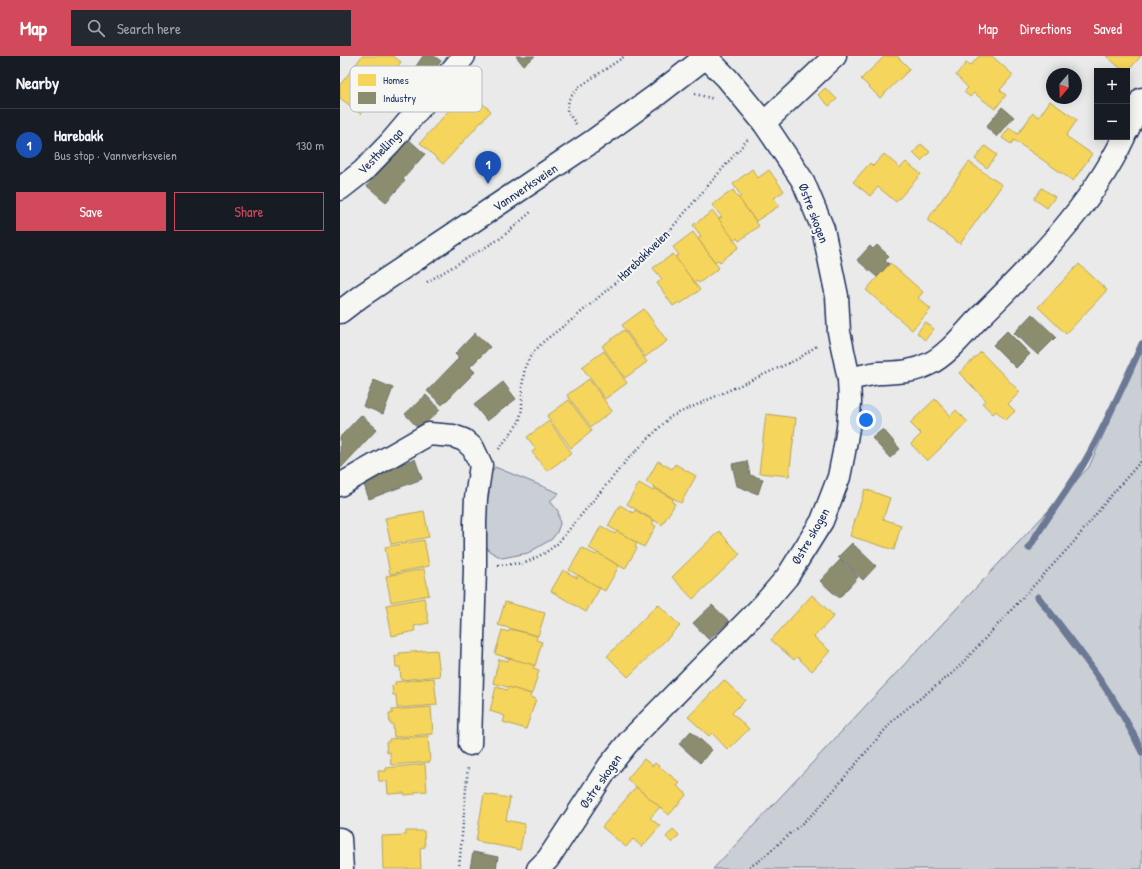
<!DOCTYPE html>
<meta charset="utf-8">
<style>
body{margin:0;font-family:"Patrick Hand",sans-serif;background:#242831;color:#f1f3f6}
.controls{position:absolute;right:12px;top:12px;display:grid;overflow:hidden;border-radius:0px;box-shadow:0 2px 10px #0003}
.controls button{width:36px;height:36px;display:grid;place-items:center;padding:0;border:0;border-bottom:1px solid #363941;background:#171b24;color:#f1f3f6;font:20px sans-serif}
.compass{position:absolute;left:706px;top:12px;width:36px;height:36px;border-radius:50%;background:#171b24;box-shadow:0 2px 10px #0003;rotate:199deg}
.you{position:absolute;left:526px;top:364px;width:14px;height:14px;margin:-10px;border:3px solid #fff;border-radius:50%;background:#1a73e8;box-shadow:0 0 0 6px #1a73e833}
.badge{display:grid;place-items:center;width:26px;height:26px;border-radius:50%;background:#d1495b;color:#fff;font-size:13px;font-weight:700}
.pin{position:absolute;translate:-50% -33px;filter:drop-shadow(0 1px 2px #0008)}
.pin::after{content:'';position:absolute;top:21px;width:14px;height:12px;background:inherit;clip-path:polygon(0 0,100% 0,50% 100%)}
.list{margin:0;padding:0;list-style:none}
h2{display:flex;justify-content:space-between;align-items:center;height:52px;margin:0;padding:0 16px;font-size:17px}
h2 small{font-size:13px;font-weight:400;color:#9ea1a6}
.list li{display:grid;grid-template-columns:26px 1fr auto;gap:12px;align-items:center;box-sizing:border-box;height:72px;padding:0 16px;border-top:1px solid #363941}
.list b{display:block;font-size:15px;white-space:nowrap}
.list p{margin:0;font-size:13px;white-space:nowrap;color:#9ea1a6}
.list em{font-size:13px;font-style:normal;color:#9ea1a6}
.actions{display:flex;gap:8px;padding:12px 16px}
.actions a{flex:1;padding:9px 0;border:1px solid #d1495b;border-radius:0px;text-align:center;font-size:14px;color:#d1495b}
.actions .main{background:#d1495b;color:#fff}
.icon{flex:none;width:22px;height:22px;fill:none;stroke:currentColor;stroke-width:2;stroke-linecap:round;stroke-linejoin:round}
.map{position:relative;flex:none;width:802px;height:813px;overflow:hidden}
header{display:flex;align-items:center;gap:24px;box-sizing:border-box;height:56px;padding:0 20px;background:#d1495b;color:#fff}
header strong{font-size:19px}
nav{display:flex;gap:22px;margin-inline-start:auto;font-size:14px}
.search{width:280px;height:36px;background:#242831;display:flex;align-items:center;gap:10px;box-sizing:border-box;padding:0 14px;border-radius:0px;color:#9ea1a6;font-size:15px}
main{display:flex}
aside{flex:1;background:#171b24}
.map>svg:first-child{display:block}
.green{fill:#caced5;stroke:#727e9a}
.homes{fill:#f6d55c;stroke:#b4a35d}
.industry{fill:#8c8c6e;stroke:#6a7069}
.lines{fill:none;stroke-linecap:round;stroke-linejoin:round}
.stream{stroke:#6c7995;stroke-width:7}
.minor-casing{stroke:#1b2f5e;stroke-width:25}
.major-casing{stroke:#1b2f5e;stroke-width:25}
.path{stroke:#1b2f5e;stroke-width:2.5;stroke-dasharray:1 3;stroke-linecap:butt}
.minor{stroke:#f6f6f2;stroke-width:22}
.major{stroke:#f6f6f2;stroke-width:22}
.labels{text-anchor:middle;stroke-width:4;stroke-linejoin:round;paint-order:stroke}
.street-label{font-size:13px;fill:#1b2f5e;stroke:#f6f6f2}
.key{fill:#f6f6f2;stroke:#b4bac6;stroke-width:1}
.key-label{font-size:11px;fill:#1b2f5e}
</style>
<header>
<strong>Map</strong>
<div class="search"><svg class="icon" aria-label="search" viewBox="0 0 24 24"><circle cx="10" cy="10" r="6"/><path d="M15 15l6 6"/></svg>Search here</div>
<nav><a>Map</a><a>Directions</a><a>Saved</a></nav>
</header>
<main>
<aside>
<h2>Nearby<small></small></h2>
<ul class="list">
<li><span class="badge" style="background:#1a4fb4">1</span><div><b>Harebakk</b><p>Bus stop · Vannverksveien</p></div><em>130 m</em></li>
</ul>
<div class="actions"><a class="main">Save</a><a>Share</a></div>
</aside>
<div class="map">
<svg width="802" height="813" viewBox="0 0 802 813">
<rect width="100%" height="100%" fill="#e9eae9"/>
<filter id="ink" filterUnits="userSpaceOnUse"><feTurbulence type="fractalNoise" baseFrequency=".025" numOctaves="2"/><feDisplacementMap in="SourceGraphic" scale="8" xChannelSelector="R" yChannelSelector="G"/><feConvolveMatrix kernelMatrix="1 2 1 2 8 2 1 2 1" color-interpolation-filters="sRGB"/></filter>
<g filter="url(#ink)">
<!-- green -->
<g class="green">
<path d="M802,292V813H373L749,411Z"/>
<path d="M155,411L219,437L210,445L218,455L220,468L217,476L212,483L188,497L162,502L149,495L142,481L145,425Z"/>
</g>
<!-- homes -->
<g class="homes">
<path d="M22,0H53L61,6L21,58L0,42V29Z"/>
<path d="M545,0H557L570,13L540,42L521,23Z"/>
<path d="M639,0H652L673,19L660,34L666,39L655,53L634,37L630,41L624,36L628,32L616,19L626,7L630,10Z"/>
<path d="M766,0H801L787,16V15H784Z"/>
<path d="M485,32L497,43L489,50L478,39Z"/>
<path d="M127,34L151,55L103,108L80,87Z"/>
<path d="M710,45L737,64L726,80L752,98L733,125L674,84L671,88L662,82L669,72L678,78L693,57L699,61Z"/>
<path d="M581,88L590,96L581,105L573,97Z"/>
<path d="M645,90L657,99L647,112L635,103Z"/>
<path d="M544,98L560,112L566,106L581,118L556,146L538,131L530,140L513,126L530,107L533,110Z"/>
<path d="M629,106L662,129L620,188L587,164Z"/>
<path d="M412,113L418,122L429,114L444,135L434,142L439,150L416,165L398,142L401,140L393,128Z"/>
<path d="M702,132L715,141L707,152L694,143Z"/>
<path d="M393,134L419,170L399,185L397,182L394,185L378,163L382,161L372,149Z"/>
<path d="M373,155L399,191L380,206L378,204L375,206L358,183L361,180L353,169Z"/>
<path d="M353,176L379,212L359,227L357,225L354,227L335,201L339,199L333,191Z"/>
<path d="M333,198L360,234L340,248L339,246L333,250L317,227L322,223L313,212Z"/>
<path d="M550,207L583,236L578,242L591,253L572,274L526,234Z"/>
<path d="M739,208L767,234L726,278L698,251Z"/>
<path d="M304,253L327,285L305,301L282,269Z"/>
<path d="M585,266L594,273L585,284L577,277Z"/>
<path d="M284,274L307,306L285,322L262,290Z"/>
<path d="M264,295L287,327L265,343L242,311Z"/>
<path d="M641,296L680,336L668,348L675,355L666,364L656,355L653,358L642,347L646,344L619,317Z"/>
<path d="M249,323L272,355L251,371L227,339Z"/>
<path d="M595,343L611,360L616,354L628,366L587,405L571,388L581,378L570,367Z"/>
<path d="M229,344L252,375L231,392L207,360Z"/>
<path d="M426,358L456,362L449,420L419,417Z"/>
<path d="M209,365L232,397L207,415L192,396L196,393L187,381Z"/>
<path d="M318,405L332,413L335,408L356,420L341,447L306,426Z"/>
<path d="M299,427L313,435L314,432L333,443L332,446L335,448L322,469L287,448Z"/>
<path d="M525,433L550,442L543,463L561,469L554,494L510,480Z"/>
<path d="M280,449L293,457L295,454L314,465L312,468L316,470L304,491L268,470Z"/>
<path d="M84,455L89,481L51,488L45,462Z"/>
<path d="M261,470L275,478L277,475L297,487L295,491L297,492L285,513L249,492Z"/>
<path d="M379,475L400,498L353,543L332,521Z"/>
<path d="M84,484L89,510L50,518L45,491Z"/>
<path d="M242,492L256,499L258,497L279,510L265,535L229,514Z"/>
<path d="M84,513L89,539L51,546L46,520Z"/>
<path d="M223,514L237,522L238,519L260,532L246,556L211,535Z"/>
<path d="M472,539L494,560L474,581L490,595L472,615L457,601L454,604L431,584Z"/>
<path d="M84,542L89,567L74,570L75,575L52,580L46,549Z"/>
<path d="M165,546L205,557L198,580L158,569Z"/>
<path d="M318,548L340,570L288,621L267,600Z"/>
<path d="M170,573L197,580L196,584L202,586L195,610L155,598L162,574L169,576Z"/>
<path d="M97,594L100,620L61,624L60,611H56L55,600H59V597Z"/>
<path d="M169,602L194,609L193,612L199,614L192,638L153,627L159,603L168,605Z"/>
<path d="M94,622L97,649L57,652L56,639H53L52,630L55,629V626Z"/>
<path d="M384,624L405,644L392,657L409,673L388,694L372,677L369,680L348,661Z"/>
<path d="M156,631L167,634L168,631L191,638L190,641L196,643L186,673L163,666L165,660L150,655Z"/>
<path d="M91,651L93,678L54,681L53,668H50L49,658H52V654Z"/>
<path d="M88,680L90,706L51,709L50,696L47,697L46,686H49V683Z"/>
<path d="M304,703L313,710L315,707L340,727L337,730L347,738L329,759L287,723Z"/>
<path d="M85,708L87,735L75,736V738L65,739L64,737L48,738L47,725H39L38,715H46V712Z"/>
<path d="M296,731L320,751L310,762L320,770L302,791L293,783L286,791L262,771Z"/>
<path d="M144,738L170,742L166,764L185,768L180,794L136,785Z"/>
<path d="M333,773L339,779L332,787L326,781Z"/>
<path d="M66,775H84L85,791L80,792L81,813H43L42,780L66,779Z"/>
</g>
<!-- industry -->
<g class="industry">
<path d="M83,0H94L101,5L86,26L72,16Z"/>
<path d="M176,0H194V1L183,9Z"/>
<path d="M662,51L674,61L657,81L646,71Z"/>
<path d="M68,83L85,98L63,123L65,125L46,146L27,130Z"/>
<path d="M537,189L549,200L545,205L549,208L537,221L517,204L530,190L533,193Z"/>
<path d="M692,258L716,281L698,299L674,277Z"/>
<path d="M667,275L690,298L676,312L653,289Z"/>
<path d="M135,277L150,291L130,311L135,316L102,349L87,335L119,302L115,298Z"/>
<path d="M34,324L53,332L43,358L23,350Z"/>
<path d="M163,326L176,343L147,365L134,349Z"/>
<path d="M86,339L100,354L79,373L65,358Z"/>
<path d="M21,359L37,373L0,413V381Z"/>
<path d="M543,373L560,393L550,402L532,382Z"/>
<path d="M75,403L82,423L29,443L22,423Z"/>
<path d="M407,405L410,419L423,423L418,438L397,430L392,408Z"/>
<path d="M512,487L536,510L523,524L498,501Z"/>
<path d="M500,504L518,521L499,542L480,525Z"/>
<path d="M372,549L389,565L369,584L353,567Z"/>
<path d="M351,675L372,694L360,707L339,688Z"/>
<path d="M133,796L158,801L156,813H130Z"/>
</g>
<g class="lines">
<!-- stream -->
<g class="stream">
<path d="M689,492C705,463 727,436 744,407C766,369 784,328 802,288"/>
<path d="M698,541C736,590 776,639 802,696"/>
</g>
<!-- minor casing -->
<g class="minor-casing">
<g id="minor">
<path d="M424,67L495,0"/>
<path d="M787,75L802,43"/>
<path d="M0,133L23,115L50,87L124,0"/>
<path d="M509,323C519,321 529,318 539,317C559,316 570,317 589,308C607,299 622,280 636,265C690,212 752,150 784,81"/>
<path d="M0,429L89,378L113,380L124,384L133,392L141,409L136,442L135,466V512L130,688"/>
<path d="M0,783L2,813"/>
<path d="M198,813L208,803L269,710L291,683L424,548L447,521L482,465L489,447L499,421L504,396L508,372L510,346L509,323L499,276L497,240L483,173L463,125L424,67L387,22L366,1"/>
</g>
</g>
<!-- major casing -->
<g class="major-casing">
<path id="major" d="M0,256L21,240L253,85L314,41L367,0"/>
</g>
<!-- path -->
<g class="path">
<path d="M355,38L374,43"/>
<path d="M236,68L227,55L229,43L239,31L285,0"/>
<path d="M87,226L161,182L191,156"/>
<path d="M159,393L179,366L182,353V331L185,311L191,299L204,285L238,259L312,195L408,83"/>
<path d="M158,509L185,507L205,497L217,488L287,404L330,361L458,303L478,289"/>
<path d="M119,813L128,710"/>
<path d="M406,813L419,805L476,755L555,662L615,615L733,487L768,443L802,404"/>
</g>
<!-- minor -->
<use href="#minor" class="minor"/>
<!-- major -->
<use href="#major" class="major"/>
</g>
</g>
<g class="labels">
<!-- street labels -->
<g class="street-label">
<text transform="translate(40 95) rotate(-46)" y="5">Vesthellinga</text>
<text transform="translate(185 131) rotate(-34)" y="5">Vannverksveien</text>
<text transform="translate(474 157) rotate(69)" y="5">Østre skogen</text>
<text transform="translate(303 199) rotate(-44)" y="5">Harebakkveien</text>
<text transform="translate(470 480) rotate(-60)" y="5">Østre skogen</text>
<text transform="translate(260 725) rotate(-55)" y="5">Østre skogen</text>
</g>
</g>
<!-- legend -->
<rect x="10" y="10" width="132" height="46" rx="6" class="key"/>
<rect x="18" y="18" width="18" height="12" fill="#f6d55c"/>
<rect x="18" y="36" width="18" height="12" fill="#8c8c6e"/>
<g class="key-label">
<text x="43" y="28">Homes</text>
<text x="43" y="46">Industry</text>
</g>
</svg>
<div class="controls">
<button>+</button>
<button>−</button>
</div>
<svg class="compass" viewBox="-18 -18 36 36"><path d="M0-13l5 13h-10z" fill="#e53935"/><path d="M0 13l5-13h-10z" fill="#9ea1a6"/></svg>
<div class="you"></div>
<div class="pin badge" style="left:148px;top:128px;background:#1a4fb4">1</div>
</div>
</main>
